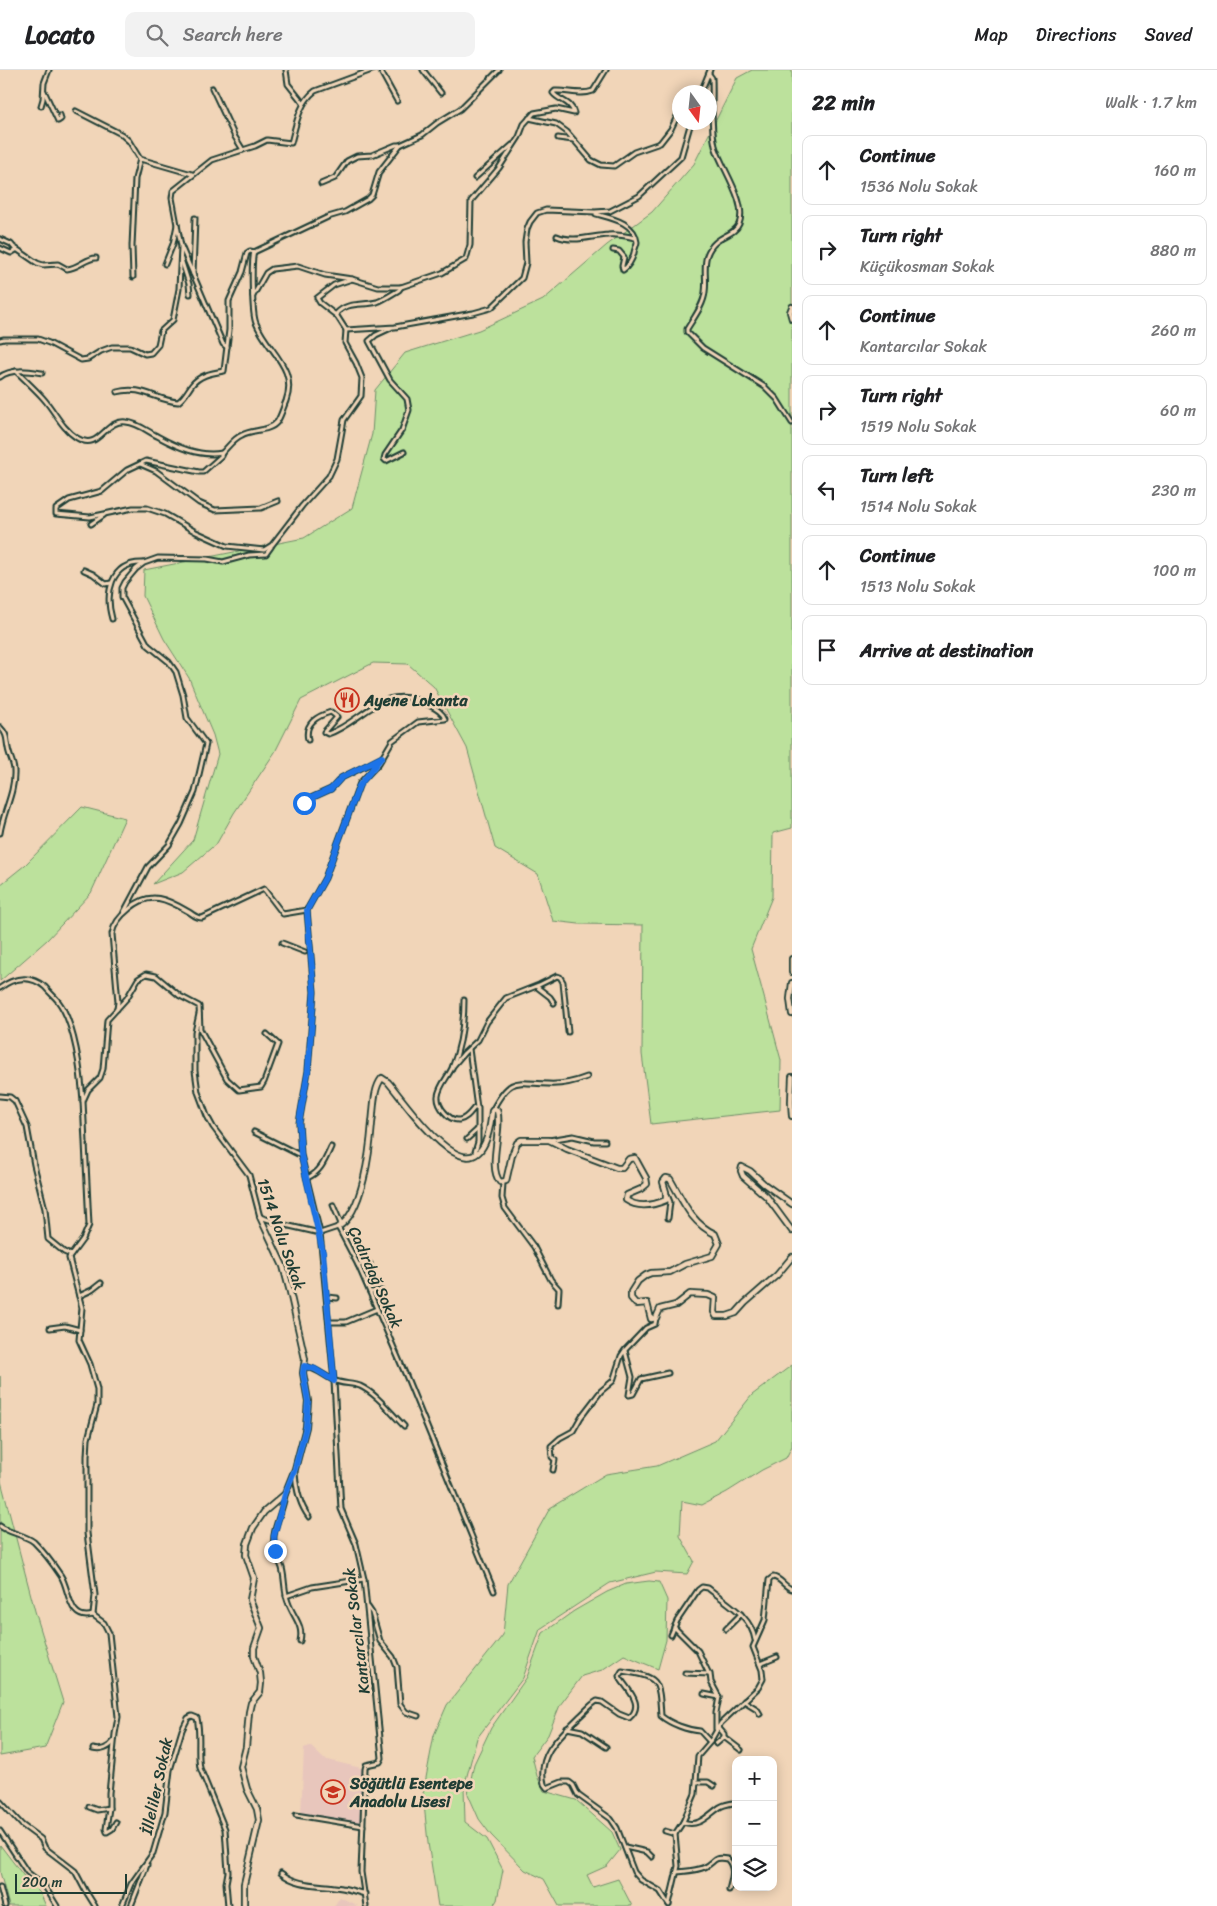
<!DOCTYPE html>
<meta charset="utf-8">
<style>
body{margin:0;font-family:Sriracha,sans-serif;background:#f2f2f2;color:#202124}
.controls{position:absolute;right:15px;bottom:15px;display:grid;overflow:hidden;border-radius:10px;box-shadow:0 2px 12px #0003}
.controls button{width:45px;height:45px;display:grid;place-items:center;padding:0;border:0;border-bottom:1px solid #e0e0e0;background:#fff;color:#202124;font:25px sans-serif}
.compass{position:absolute;left:672px;top:15px;width:45px;height:45px;border-radius:50%;background:#fff;box-shadow:0 2px 12px #0003;rotate:165deg}
.scale{position:absolute;left:15px;bottom:12px;width:112px;box-sizing:border-box;padding-left:5px;border:2px solid #1f3d34;border-top:0;font-size:14px;line-height:18px;white-space:nowrap;color:#1f3d34;-webkit-text-stroke:4px #f1d5b8;paint-order:stroke}
.stop{position:absolute;width:15px;height:15px;margin:-11px;border:4px solid #1a73e8;border-radius:50%;background:#fff}
.stop.end{background:#1a73e8;border-color:#fff;box-shadow:0 1px 5px #0008}
.list{margin:0;padding:0;list-style:none}
h2{display:flex;justify-content:space-between;align-items:center;height:65px;margin:0;padding:0 20px;font-size:21px}
h2 small{font-size:16px;font-weight:400;color:#757577}
.list li{display:grid;grid-template-columns:32px 1fr auto;gap:15px;align-items:center;box-sizing:border-box;height:70px;margin:0 10px 10px;padding:0 10px;border:1px solid #e0e0e0;border-radius:10px}
.list b{display:block;font-size:19px;white-space:nowrap}
.list p{margin:0;font-size:16px;white-space:nowrap;color:#757577}
.list em{font-size:16px;font-style:normal;color:#757577}
.icon{flex:none;width:28px;height:28px;fill:none;stroke:currentColor;stroke-width:2;stroke-linecap:round;stroke-linejoin:round}
.map{position:relative;flex:none;width:792px;height:1836px;overflow:hidden}
header{display:flex;align-items:center;gap:30px;box-sizing:border-box;height:70px;padding:0 25px;background:#fff;border-bottom:1px solid #e0e0e0}
header strong{font-size:24px}
nav{display:flex;gap:28px;margin-inline-start:auto;font-size:18px}
.search{width:350px;height:45px;background:#f2f2f2;display:flex;align-items:center;gap:12px;box-sizing:border-box;padding:0 18px;border-radius:10px;color:#757577;font-size:19px}
main{display:flex}
aside{flex:1;background:#fff}
.map>svg:first-child{display:block}
.built{fill:#e8c6bc}
.green{fill:#bce19c;stroke:#6e8f68}
.lines{fill:none;stroke-linecap:round;stroke-linejoin:round}
.street-casing{stroke:#1f3d34;stroke-width:7}
.secondary-casing{stroke:#1f3d34;stroke-width:8}
.street{stroke:#f1d5b8;stroke-width:3}
.secondary{stroke:#f1d5b8;stroke-width:4.5}
.route{stroke:#1a73e8;stroke-width:6}
.labels{text-anchor:middle;stroke-width:5;stroke-linejoin:round;paint-order:stroke}
.poi-label{font-size:16px;font-weight:bold;fill:#1f3d34;stroke:#f1d5b8;text-anchor:start}
.street-label{font-size:16px;fill:#1f3d34;stroke:#f1d5b8}
</style>
<header>
<strong>Locato</strong>
<div class="search"><svg class="icon" aria-label="search" viewBox="0 0 24 24"><circle cx="10" cy="10" r="6"/><path d="M15 15l6 6"/></svg>Search here</div>
<nav><a>Map</a><a>Directions</a><a>Saved</a></nav>
</header>
<main>
<div class="map">
<svg width="792" height="1836" viewBox="0 0 792 1836">
<rect width="100%" height="100%" fill="#f1d5b8"/>
<filter id="ink" filterUnits="userSpaceOnUse"><feTurbulence type="fractalNoise" baseFrequency=".02" numOctaves="2"/><feDisplacementMap in="SourceGraphic" scale="10" xChannelSelector="R" yChannelSelector="G"/><feConvolveMatrix kernelMatrix="1 2 1 2 8 2 1 2 1" color-interpolation-filters="sRGB"/></filter>
<g filter="url(#ink)">
<!-- built -->
<g class="built">
<path d="M310,1676L324,1689L365,1699L360,1755L301,1745L304,1678Z"/>
<path d="M340,1827L358,1836H334Z"/>
</g>
<!-- green -->
<g class="green">
<path d="M752,0H792V758L773,763L772,827L751,879L781,990L780,1040L651,1054L642,984L643,855L579,854L553,851L538,804L495,778L467,678L434,617L408,594L373,593L301,630L275,682L234,743L217,773L183,802L153,814L193,770L218,684L213,665L189,608L164,569L143,526L144,500L304,468L352,438L372,364L375,320L405,283L479,260L543,230L607,175L652,142L694,94L737,8Z"/>
<path d="M82,737L125,748L91,823L47,870L0,911V815L25,795Z"/>
<path d="M792,1295V1376L786,1388L762,1400L727,1422L702,1435L682,1431L680,1466L694,1491L687,1504L656,1502L610,1513L540,1559L523,1608L477,1668L464,1717L465,1752L487,1769L503,1800L497,1830L493,1836H438L428,1773L423,1724L434,1665L447,1635L503,1565L508,1514L550,1438L606,1404L657,1396L715,1371L752,1325Z"/>
<path d="M0,1306L1,1411L35,1541L63,1632L45,1678L0,1686Z"/>
<path d="M649,1511L659,1512L667,1530L666,1570L658,1599L624,1585L602,1600L582,1606L560,1635L548,1665L532,1686L537,1706L544,1721L576,1730L612,1762L620,1780L607,1796L587,1805L593,1817L618,1809L632,1836H559L544,1809L525,1800L491,1765L479,1749L468,1724L474,1694L491,1658L527,1607L543,1563L574,1541L607,1522L626,1514Z"/>
<path d="M0,1775L26,1809L40,1823L46,1836H9L0,1802Z"/>
</g>
<g class="lines">
<!-- street casing -->
<g class="street-casing">
<g id="street">
<path d="M286,0L288,14L303,33"/>
<path d="M380,0L397,31"/>
<path d="M423,0L441,23"/>
<path d="M709,4L712,8C713,30 710,54 715,76C721,97 748,133 739,154C734,167 714,165 707,185C703,198 707,209 705,222C704,235 693,249 687,259V262L703,278L765,317L777,329L792,353"/>
<path d="M212,18L235,67L243,80"/>
<path d="M44,21L58,51L61,49L60,45"/>
<path d="M701,22L710,0"/>
<path d="M41,36L43,29L44,13L49,0"/>
<path d="M76,41L121,64L129,71L140,89L192,104"/>
<path d="M529,48L556,54L567,62L591,90L601,95L614,96L634,82L660,73L671,59L680,40"/>
<path d="M558,68L573,70"/>
<path d="M475,108L512,75"/>
<path d="M321,114L335,108L347,91L357,86L372,85L396,75H400L422,65L437,53L460,39L499,0"/>
<path d="M596,144C610,148 635,152 637,172C637,175 634,180 634,183C632,190 629,196 623,200L622,196L624,187L619,181L613,180"/>
<path d="M557,166C573,173 591,166 608,165C617,164 626,166 635,168"/>
<path d="M0,169L11,174L16,180L11,183L0,178"/>
<path d="M15,178L37,193L43,195L58,194L67,199C79,198 86,188 96,188"/>
<path d="M254,182C251,191 252,245 256,253C268,282 298,298 286,331C283,338 281,346 277,352C269,362 252,359 242,365C234,368 228,377 222,383L221,386L203,402H199L146,391L127,400L102,421L69,430L56,439V444L90,447L133,438H147L165,444L196,462L227,476L264,480L272,475L302,436L329,406L337,389L344,350L361,326L362,308L356,293L345,273L346,260L337,246L320,233L317,228L334,215L352,209"/>
<path d="M181,189L189,214L190,224"/>
<path d="M165,194L173,174L177,155"/>
<path d="M193,204L195,148"/>
<path d="M133,207L132,176L135,109L140,89"/>
<path d="M253,226L266,203L272,199L298,196L325,205L352,209L378,217H401L442,203L466,189L470,175L471,131L499,98L519,67L524,54L534,43L556,39L574,43C571,31 559,31 553,23L555,21C568,20 580,26 593,21L606,0"/>
<path d="M337,246L336,244C347,231 362,236 377,232C385,229 392,224 399,220L401,217"/>
<path d="M391,258L376,265L369,271L390,310L407,329L409,340L402,360L385,385L384,389L386,391L404,382"/>
<path d="M346,260L395,257L473,243L491,238L522,208L526,193L525,172L527,159L530,152L537,143L546,140L595,142L610,141L639,126L681,87L691,52"/>
<path d="M0,270L4,269H38L49,273L81,290L88,289L101,281L112,277H130L145,284L151,283L158,275L161,261L173,250L179,219L181,177"/>
<path d="M227,277L223,274L181,176L172,128L173,121L212,90L255,76L267,70L291,73C296,55 299,33 315,21L372,0"/>
<path d="M16,301C25,310 34,318 43,328C54,340 62,359 77,368C100,382 104,349 126,352C138,353 147,361 157,366C177,377 199,387 222,383"/>
<path d="M0,307C11,298 29,301 42,303"/>
<path d="M117,322C142,315 155,330 178,332C184,328 187,322 191,316C199,305 211,303 224,301L229,260V231L242,202L247,183L250,181L254,182L328,147L345,142L368,129L372,125L379,102L400,75"/>
<path d="M140,394L156,401L199,433L215,440L261,438L278,431"/>
<path d="M91,454L104,445"/>
<path d="M84,500L93,504L106,514L111,513"/>
<path d="M112,549C105,524 110,492 143,493"/>
<path d="M0,657C8,665 6,669 8,678C9,686 14,693 14,701C15,723 3,742 0,763"/>
<path d="M304,733L311,728L331,719L341,708L381,688"/>
<path d="M124,842L148,797L169,775L181,754L195,722L206,674L187,648L183,625L176,602L169,592L148,575L122,527V518L125,512L136,499L144,493L158,488L207,489L223,492L249,485L266,484L271,477"/>
<path d="M282,873L305,882"/>
<path d="M537,917L550,927L554,933"/>
<path d="M0,918C14,907 31,905 45,917C49,922 54,926 58,931C75,953 81,1003 83,1031"/>
<path d="M464,930C464,954 461,976 452,998C448,1007 439,1016 438,1026C437,1036 449,1051 459,1050C466,1049 470,1043 474,1038H478V1072L475,1082"/>
<path d="M117,939L118,932L112,864C114,853 120,846 129,839C150,820 167,829 189,842C194,845 196,848 202,848L264,819L283,844L307,840"/>
<path d="M199,944L195,962V1001L198,1022L207,1046L213,1057L249,1105L260,1147L285,1155L320,1163L301,1085L299,1053L308,1001L314,922L307,840L325,808L360,713L379,693L392,671L418,652L445,649C442,641 434,638 427,634C383,611 363,652 328,664L324,662L337,647L331,642C317,646 304,653 308,670"/>
<path d="M469,979L477,1038"/>
<path d="M453,996L464,983L478,970L487,952L506,928L539,915L557,906L560,907L563,912L568,962"/>
<path d="M0,1026L10,1027L15,1031L27,1057L34,1095L45,1139L48,1169L64,1182L71,1185"/>
<path d="M493,1039C511,1006 516,1013 548,1014C563,1015 574,1012 587,1007"/>
<path d="M254,1062L300,1085"/>
<path d="M467,1069L478,1059"/>
<path d="M549,1070L573,1066L594,1071H605"/>
<path d="M307,1108C321,1102 325,1090 331,1077"/>
<path d="M503,1113L502,1128L505,1138L534,1177L551,1210L559,1219L558,1234"/>
<path d="M666,1122L670,1132L668,1148"/>
<path d="M333,1135L341,1154"/>
<path d="M358,1195L370,1194"/>
<path d="M370,1222L381,1221"/>
<path d="M79,1226L92,1220L101,1213"/>
<path d="M327,1227L337,1228"/>
<path d="M330,1252H346L377,1239"/>
<path d="M50,1258L65,1256L80,1260"/>
<path d="M625,1281L632,1307L629,1325L633,1324L641,1309L668,1303"/>
<path d="M304,1296C316,1298 323,1305 333,1310C341,1314 351,1313 360,1316C377,1324 390,1342 404,1356"/>
<path d="M553,1400L555,1390L552,1387L551,1376L560,1368L573,1361L581,1347L601,1321L613,1311L621,1286L625,1280L646,1258L655,1254L656,1248"/>
<path d="M295,1402C296,1419 299,1434 309,1447"/>
<path d="M285,1425C283,1442 271,1460 274,1477C275,1486 280,1491 282,1498C285,1509 284,1522 288,1532C293,1547 304,1555 300,1571"/>
<path d="M0,1456C10,1464 24,1464 34,1472C44,1482 53,1494 61,1506C70,1520 68,1552 93,1545"/>
<path d="M286,1526L312,1517L364,1509"/>
<path d="M368,1537L372,1543L380,1571L393,1587L397,1597L400,1634L406,1642L418,1646"/>
<path d="M93,1545L95,1525L87,1463V1386L88,1369L97,1335V1319L90,1294L79,1270L82,1238L69,1188L83,1169L89,1155L83,1031L88,1020L100,1008L103,999L107,950L127,928L138,909L146,904L156,906L180,926L199,936L200,959L227,1009L239,1020L261,1017L264,1012L278,974L267,964"/>
<path d="M93,1545L104,1553L109,1563L118,1647L115,1664L109,1723V1738L106,1759L107,1762L112,1759L116,1752"/>
<path d="M674,1557L698,1581L709,1604"/>
<path d="M726,1559L741,1544"/>
<path d="M671,1565L677,1551L698,1520L702,1517L708,1518C726,1533 751,1545 755,1570"/>
<path d="M760,1594L777,1587"/>
<path d="M685,1603L710,1604L711,1612L719,1627L716,1643V1659"/>
<path d="M704,1624L719,1627"/>
<path d="M744,1631L757,1639L760,1644"/>
<path d="M567,1658L582,1661L606,1677"/>
<path d="M724,1667L741,1680"/>
<path d="M716,1674L724,1667V1664L718,1657"/>
<path d="M93,1679C101,1681 109,1678 113,1672"/>
<path d="M697,1712H708L714,1716"/>
<path d="M0,1731L22,1755L41,1769L45,1778L75,1801L85,1820L95,1836"/>
<path d="M89,1737L97,1740L109,1738"/>
<path d="M296,1745L363,1756"/>
<path d="M683,1752C699,1758 708,1745 720,1737C725,1734 731,1734 736,1732"/>
<path d="M0,1761L27,1802L44,1815L57,1836"/>
<path d="M665,1761L675,1764"/>
<path d="M625,1777L647,1782L652,1787"/>
<path d="M677,1802C686,1801 696,1801 705,1797C715,1792 713,1786 727,1789C736,1798 732,1808 729,1820"/>
<path d="M281,1803C298,1817 321,1814 342,1818C349,1819 357,1822 365,1824"/>
<path d="M0,1817L5,1836"/>
<path d="M669,1834L678,1796L675,1764L683,1752L695,1724L698,1686L710,1672L721,1653L758,1618L763,1609L762,1600L753,1577L765,1550L769,1510L773,1507C781,1508 784,1517 792,1519"/>
<path d="M669,1835L660,1821L641,1810L634,1802L617,1758L611,1749L578,1725L573,1715L569,1712H562L547,1718L544,1714C537,1684 560,1666 579,1647C585,1642 590,1635 597,1631L602,1632L619,1644L629,1648C646,1634 626,1619 619,1606L622,1601C659,1607 659,1609 661,1646C671,1654 687,1660 700,1661L710,1672"/>
<path d="M122,1836L131,1814L153,1783L165,1742L170,1700L182,1660L188,1648L192,1646L197,1648C201,1665 197,1681 200,1698L225,1759L228,1802L226,1813L228,1836"/>
<path d="M131,1836L147,1795"/>
<path d="M366,1836L361,1802L365,1699L366,1695L380,1692L382,1688L364,1509L356,1474L341,1439L334,1311L320,1163L338,1157L358,1195L407,1308L494,1521"/>
</g>
</g>
<!-- secondary casing -->
<g class="secondary-casing">
<g id="secondary">
<path d="M792,237L790,242L792,249"/>
<path d="M792,889V902"/>
<path d="M792,913L790,929L792,944"/>
<path d="M792,1007L791,1032L792,1046"/>
<path d="M792,1134L764,1114L750,1101L742,1097L741,1101L743,1106L767,1127L792,1161"/>
<path d="M338,1157C363,1143 370,1079 372,1053C374,1039 373,1019 382,1008L388,1012C414,1043 482,1145 492,1041L495,1039L497,1040C503,1060 487,1096 500,1112L506,1111L512,1085L517,1073L521,1070H549L567,1079L617,1098H622L629,1089L635,1088L646,1108L647,1114L641,1119L627,1125L626,1130C638,1138 652,1136 666,1130V1122L663,1112L666,1108L670,1109C683,1131 691,1153 715,1164L719,1174L712,1186L685,1194L670,1202L651,1203L646,1205L638,1211L631,1222V1228L636,1234L647,1233L651,1249L656,1248L660,1239L676,1235L690,1224L708,1225L715,1228L714,1242L716,1246H727L736,1243L745,1233L777,1205L792,1187"/>
<path d="M244,1836V1814L259,1750L257,1739L247,1719L241,1697L246,1677L249,1642L251,1633L260,1622L261,1613L260,1603L254,1586V1578L261,1558L250,1530L254,1508L246,1485L247,1474L253,1458L264,1442L285,1424L295,1399L306,1357L308,1331L303,1303L305,1289L290,1222L283,1196L260,1147"/>
</g>
</g>
<!-- street -->
<use href="#street" class="street"/>
<!-- secondary -->
<use href="#secondary" class="secondary"/>
</g>
</g>
<g class="lines" filter="url(#ink)">
<!-- route -->
<path class="route" d="M275,1481L274,1466L285,1424L295,1399L306,1357L308,1331L303,1303L304,1296L315,1299L334,1311L323,1183L301,1085L299,1053L308,1001L314,922L307,840L325,808L359,716L382,687L341,708L331,719L311,728L304,733"/>
</g>
<!-- icons -->
<defs>
<g id="restaurant-ring" transform="scale(1.25)"><circle r="9.5" fill="#f1d5b8" stroke="#c8321e" stroke-width="1.5"/><path d="M-5-6h1v4h1v-4h1v4h1v-4h1v5L-1.5 .5V6h-2V.5L-5-1ZM5-6V6H3V1.5H1.5Q1.5-4 5-6Z" fill="#c8321e"/></g>
<g id="school-ring" transform="scale(1.25)"><circle r="9.5" fill="#f1d5b8" stroke="#c8321e" stroke-width="1.5"/><path d="M0-5L7-2L0 1L-7-2ZM-4 1L0 2.5L4 1V4Q0 6-4 4Z" fill="#c8321e"/></g>
</defs>
<g fill-rule="evenodd">
<use href="#restaurant-ring" x="347" y="630"/>
<use href="#school-ring" x="333" y="1722"/>
</g>
<g class="labels">
<!-- poi labels -->
<g class="poi-label">
<text x="364" y="636">Ayene Lokanta</text>
<text x="350" y="1719">Söğütlü Esentepe<tspan x="350" dy="18">Anadolu Lisesi</tspan></text>
</g>
<!-- street labels -->
<g class="street-label">
<text transform="translate(282 1164) rotate(71)" y="6">1514 Nolu Sokak</text>
<text transform="translate(376 1207) rotate(66)" y="6">Çadırdağ Sokak</text>
<text transform="translate(356 1561) rotate(-97)" y="6">Kantarcılar Sokak</text>
<text transform="translate(156 1716) rotate(-78)" y="6">İlleliler Sokak</text>
</g>
</g>
</svg>
<div class="controls">
<button>+</button>
<button>−</button>
<button><svg class="icon" aria-label="layers" viewBox="0 0 24 24"><path d="M12 4l9 5-9 5-9-5zM3 14l9 5 9-5"/></svg></button>
</div>
<svg class="compass" viewBox="-18 -18 36 36"><path d="M0-13l5 13h-10z" fill="#e53935"/><path d="M0 13l5-13h-10z" fill="#757577"/></svg>
<div class="scale">200 m</div>
<div class="stop" style="left:304px;top:733px"></div>
<div class="stop end" style="left:275px;top:1481px"></div>
</div>
<aside>
<h2>22 min<small>Walk · 1.7 km</small></h2>
<ul class="list">
<li><svg class="icon" aria-label="ahead" viewBox="0 0 24 24"><path d="M12 20V5M6 11l6-6 6 6"/></svg><div><b>Continue</b><p>1536 Nolu Sokak</p></div><em>160 m</em></li>
<li><svg class="icon" aria-label="right" viewBox="0 0 24 24"><path d="M7 20v-9h11M14 6l5 5-5 5"/></svg><div><b>Turn right</b><p>Küçükosman Sokak</p></div><em>880 m</em></li>
<li><svg class="icon" aria-label="ahead" viewBox="0 0 24 24"><path d="M12 20V5M6 11l6-6 6 6"/></svg><div><b>Continue</b><p>Kantarcılar Sokak</p></div><em>260 m</em></li>
<li><svg class="icon" aria-label="right" viewBox="0 0 24 24"><path d="M7 20v-9h11M14 6l5 5-5 5"/></svg><div><b>Turn right</b><p>1519 Nolu Sokak</p></div><em>60 m</em></li>
<li><svg class="icon" aria-label="left" viewBox="0 0 24 24"><path d="M17 20v-9H6M10 6l-5 5 5 5"/></svg><div><b>Turn left</b><p>1514 Nolu Sokak</p></div><em>230 m</em></li>
<li><svg class="icon" aria-label="ahead" viewBox="0 0 24 24"><path d="M12 20V5M6 11l6-6 6 6"/></svg><div><b>Continue</b><p>1513 Nolu Sokak</p></div><em>100 m</em></li>
<li><svg class="icon" aria-label="arrive" viewBox="0 0 24 24"><path d="M6 21V4h12l-3 4 3 4H6"/></svg><div><b>Arrive at destination</b></div></li>
</ul>
</aside>
</main>
